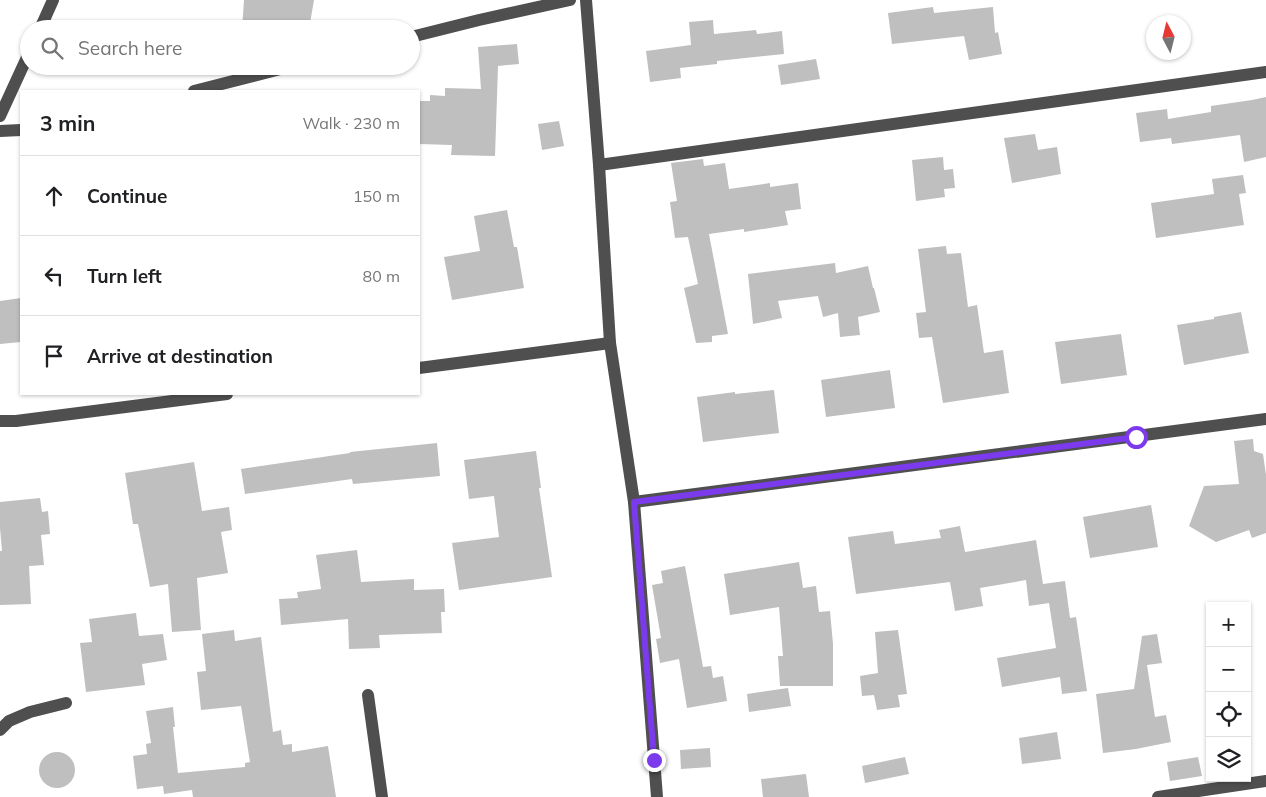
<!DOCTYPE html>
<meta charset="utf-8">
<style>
body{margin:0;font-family:Mulish,sans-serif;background:#f2f2f2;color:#202124}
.controls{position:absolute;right:15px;bottom:15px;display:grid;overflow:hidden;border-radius:0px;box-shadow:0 1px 4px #0004}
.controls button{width:45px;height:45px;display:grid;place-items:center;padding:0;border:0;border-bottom:1px solid #e0e0e0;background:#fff;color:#202124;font:25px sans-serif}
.compass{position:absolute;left:1146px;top:15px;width:45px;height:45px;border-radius:50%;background:#fff;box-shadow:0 1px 4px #0004;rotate:353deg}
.stop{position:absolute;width:15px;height:15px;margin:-11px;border:4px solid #7c3aed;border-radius:50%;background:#fff}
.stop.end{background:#7c3aed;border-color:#fff;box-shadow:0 1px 5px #0008}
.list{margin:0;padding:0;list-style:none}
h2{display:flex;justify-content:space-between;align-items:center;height:65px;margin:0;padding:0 20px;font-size:21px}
h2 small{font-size:16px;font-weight:400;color:#757577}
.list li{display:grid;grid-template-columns:32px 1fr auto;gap:15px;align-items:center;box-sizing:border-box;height:80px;padding:0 20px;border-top:1px solid #e0e0e0}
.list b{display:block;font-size:19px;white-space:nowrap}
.list em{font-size:16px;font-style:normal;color:#757577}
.icon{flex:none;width:28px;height:28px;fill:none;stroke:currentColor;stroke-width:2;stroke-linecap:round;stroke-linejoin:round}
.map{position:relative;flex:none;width:1266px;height:797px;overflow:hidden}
.search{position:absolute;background:#fff;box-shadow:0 1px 4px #0004;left:20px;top:20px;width:400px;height:55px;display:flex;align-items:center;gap:12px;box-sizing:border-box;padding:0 18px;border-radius:28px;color:#757577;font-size:19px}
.panel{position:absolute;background:#fff;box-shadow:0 1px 4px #0004;left:20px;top:90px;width:400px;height:305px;border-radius:0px}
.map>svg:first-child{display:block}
.building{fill:#bfbfbf}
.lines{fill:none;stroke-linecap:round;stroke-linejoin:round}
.minor{stroke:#4f4f4f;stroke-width:12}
.route{stroke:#7c3aed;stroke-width:6}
</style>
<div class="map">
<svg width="1266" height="797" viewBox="0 0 1266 797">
<rect width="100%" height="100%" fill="#fff"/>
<!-- building -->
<g class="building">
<path d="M244,0H314L309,29H242Z"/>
<path d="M933,7L934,13L993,7L995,33L998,32L1002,54L969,60L964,36L892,44L888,13Z"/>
<path d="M713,20L714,34L756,30L757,34L782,31L784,54L717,61V64L680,68L681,78L650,82L646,51L691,45L689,22Z"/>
<path d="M517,44L519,64L498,66L495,156L451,155L452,145L419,144V101H430V95L445,96V88L481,89L478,47Z"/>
<path d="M816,59L820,79L781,85L778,65Z"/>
<path d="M1266,97V157L1244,162L1240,135L1172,144L1171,138L1140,142L1136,113L1167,109L1168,119L1211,112V106L1252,100Z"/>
<path d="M559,121L564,146L542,150L538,124Z"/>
<path d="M1035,134L1038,150L1057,147L1061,174L1012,183L1004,138Z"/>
<path d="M943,157L944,170L953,169L955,188L944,189L945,197L916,201L912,160Z"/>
<path d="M703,159L704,166L725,163L729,189L770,183V187L798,183L801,209L785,211L788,225L744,232V229L709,234L728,334L712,336V342L696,343L684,288L698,284L688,237L675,238L670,202L677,201L671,163Z"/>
<path d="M1243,175L1246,193L1239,194L1244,225L1156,238L1151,203L1214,194L1212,179Z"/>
<path d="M507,210L514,247H517L524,288L452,300L444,257L480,251L474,216Z"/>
<path d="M946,246L947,254L961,253L968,307L977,305L984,353L1003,350L1009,393L943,403L932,337L919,338L916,313L926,312L918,249Z"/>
<path d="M835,263L836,273L868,266L873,288H874L880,312L858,317L860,335L840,337L838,313L823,317L818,296L778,301L782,318L753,324L748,274Z"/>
<path d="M21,298V342L0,344V301Z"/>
<path d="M1241,312L1249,353L1184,365L1177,325L1214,319V317Z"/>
<path d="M1121,334L1127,375L1061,384L1055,342Z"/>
<path d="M890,370L895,408L826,417L821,380Z"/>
<path d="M774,390L779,433L703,442L697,397L735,392V394Z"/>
<path d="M1253,439L1254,451L1263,454L1266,475V533L1252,538L1249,530L1216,542L1189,526L1204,486L1239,484L1234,441Z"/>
<path d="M437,443L440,476L353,484L352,479L245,494L241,469L350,453V452Z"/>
<path d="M536,451L541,488H539L552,577L459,590L452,543L499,537L494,496L469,499L464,460Z"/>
<path d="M194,462L202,511L229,507L232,530L221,532L228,573L197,578L201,630L172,632L168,584L150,587L138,524H133L125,473Z"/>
<path d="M40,498L42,512L48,511L50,534L41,535L44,565L29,566L31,604L0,605V551H2L0,528V502Z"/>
<path d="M1151,505L1158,547L1090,558L1083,517Z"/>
<path d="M960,526L965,552L1036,540L1043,584L1065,581L1070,618L1076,617L1087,691L1062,694L1060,677L1002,687L997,658L1056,648L1049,603L1029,606L1026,580L980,588L983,606L955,611L950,582L856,594L848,537L893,531L895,544L941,538L939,530Z"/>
<path d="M357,550L361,582L414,579V590L444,589L445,612H441L442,633L379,635L380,648L349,649L348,619L281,625L279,599L298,598L297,592L321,589L316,555Z"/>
<path d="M799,562L803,588L816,586L819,612L830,611L833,644V686H780L778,656H783L779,607L730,615L724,574Z"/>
<path d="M685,566L703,667L711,666L713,678L723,676L727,701L687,708L679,659L660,663L656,639L661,638L652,585L663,583L661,571Z"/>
<path d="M136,613L139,636L163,634L167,660L142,664L145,685L86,692L80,643L92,642L89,619Z"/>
<path d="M234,630L235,641L261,637L273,732L281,730L283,745L292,744V752L328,746L336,797H193L192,790L164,794L163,786L137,789L133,756L147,754L146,744L151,743L146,711L173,707L175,727H173L178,773L245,767V763L250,762L241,706L201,710L197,672L206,671L202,634Z"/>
<path d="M898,630L907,694L898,695L900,707L877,710L874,695L862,696L860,676L878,673L875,632Z"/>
<path d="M1157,634L1162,663L1147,665L1155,717L1166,715L1171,742L1136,749L1103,753L1096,694L1134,689L1142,636Z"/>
<path d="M788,688L791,706L749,712L747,694Z"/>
<path d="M1057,732L1061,759L1022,764L1019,738Z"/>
<path d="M710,748L711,767L681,769L680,750Z"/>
<circle cx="57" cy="770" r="18"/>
<path d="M905,757L909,774L865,783L862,766Z"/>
<path d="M1198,757L1202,776L1170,781L1167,762Z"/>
<path d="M806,774L809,797H763L761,779Z"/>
</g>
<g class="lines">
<!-- minor -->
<g class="minor">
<path d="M586,0L599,165L610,343L634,502L657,797"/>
<path d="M40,29L53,0"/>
<path d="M411,37L479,20L570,0"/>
<path d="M194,91L292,66"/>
<path d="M0,116L29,53"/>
<path d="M0,131L21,130"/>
<path d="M599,165L1266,72"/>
<path d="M419,368L610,343"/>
<path d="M0,421H16L227,394"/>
<path d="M634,502L1266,419"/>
<path d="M368,695L382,797"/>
<path d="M0,730L9,721L30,712L66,703"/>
<path d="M1158,797L1266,781"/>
</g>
</g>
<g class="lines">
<!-- route -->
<path class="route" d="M654,760L634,502L1136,437"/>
</g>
</svg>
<div class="controls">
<button>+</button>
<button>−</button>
<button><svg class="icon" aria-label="locate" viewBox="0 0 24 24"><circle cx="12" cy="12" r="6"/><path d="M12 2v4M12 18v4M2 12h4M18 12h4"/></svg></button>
<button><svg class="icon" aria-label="layers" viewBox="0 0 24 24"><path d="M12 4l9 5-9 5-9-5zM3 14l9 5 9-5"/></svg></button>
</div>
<svg class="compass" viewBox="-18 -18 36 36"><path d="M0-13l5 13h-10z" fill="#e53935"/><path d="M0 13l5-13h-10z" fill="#757577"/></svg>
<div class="stop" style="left:1136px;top:437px"></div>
<div class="stop end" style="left:654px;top:760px"></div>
<div class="search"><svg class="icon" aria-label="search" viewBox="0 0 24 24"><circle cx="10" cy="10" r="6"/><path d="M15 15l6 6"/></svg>Search here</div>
<section class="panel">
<h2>3 min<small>Walk · 230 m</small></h2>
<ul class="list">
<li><svg class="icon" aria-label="ahead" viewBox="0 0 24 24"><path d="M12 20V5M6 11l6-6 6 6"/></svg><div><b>Continue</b></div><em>150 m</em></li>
<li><svg class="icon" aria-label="left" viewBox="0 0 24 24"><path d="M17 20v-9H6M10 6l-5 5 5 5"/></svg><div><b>Turn left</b></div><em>80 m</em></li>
<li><svg class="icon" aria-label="arrive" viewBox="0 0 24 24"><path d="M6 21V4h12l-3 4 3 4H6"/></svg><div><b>Arrive at destination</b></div></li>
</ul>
</section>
</div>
